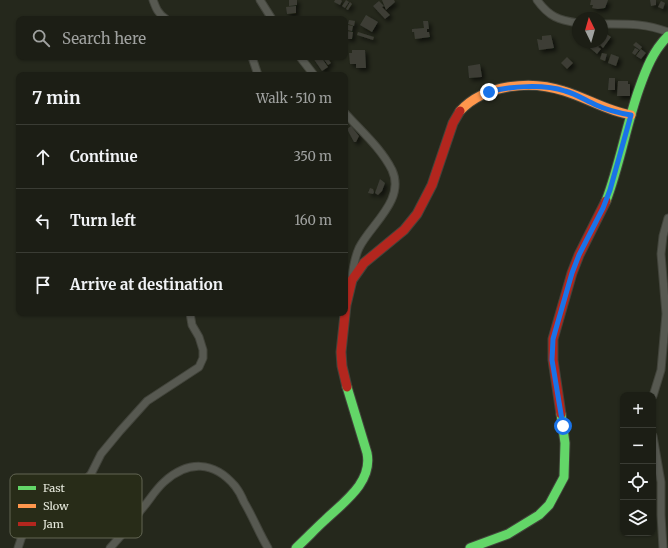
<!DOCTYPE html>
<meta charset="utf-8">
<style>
body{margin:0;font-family:Merriweather,serif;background:#25271e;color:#f1f3f6}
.controls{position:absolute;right:12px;bottom:12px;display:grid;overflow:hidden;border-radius:8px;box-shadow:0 1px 3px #0004}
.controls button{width:36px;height:36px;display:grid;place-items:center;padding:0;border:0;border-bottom:1px solid #3a3c34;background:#1c1e15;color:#f1f3f6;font:20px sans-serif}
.compass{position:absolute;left:572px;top:12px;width:36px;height:36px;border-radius:50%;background:#1c1e15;box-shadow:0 1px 3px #0004;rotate:355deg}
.stop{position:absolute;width:12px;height:12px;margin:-9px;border:3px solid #1a73e8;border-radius:50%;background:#fff}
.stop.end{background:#1a73e8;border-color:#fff;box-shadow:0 1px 4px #0008}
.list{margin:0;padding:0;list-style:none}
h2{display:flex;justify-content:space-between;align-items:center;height:52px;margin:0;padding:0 16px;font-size:17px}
h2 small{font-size:13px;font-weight:400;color:#a0a2a0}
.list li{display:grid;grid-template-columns:26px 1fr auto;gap:12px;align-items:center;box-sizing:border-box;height:64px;padding:0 16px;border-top:1px solid #3a3c34}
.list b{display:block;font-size:15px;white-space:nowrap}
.list em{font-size:13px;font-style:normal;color:#a0a2a0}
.icon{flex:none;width:22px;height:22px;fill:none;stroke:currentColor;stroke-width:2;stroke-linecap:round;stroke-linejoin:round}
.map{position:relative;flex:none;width:668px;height:548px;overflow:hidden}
.search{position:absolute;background:#1c1e15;box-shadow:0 1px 3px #0004;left:16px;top:16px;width:332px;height:44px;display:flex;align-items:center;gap:10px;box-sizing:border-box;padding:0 14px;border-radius:8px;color:#a0a2a0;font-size:15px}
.panel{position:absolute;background:#1c1e15;box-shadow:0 1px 3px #0004;left:16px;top:72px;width:332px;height:244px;border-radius:8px}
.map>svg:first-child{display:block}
.building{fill:#3c3e35;filter:url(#shadow)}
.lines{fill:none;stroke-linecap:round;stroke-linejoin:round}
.street-casing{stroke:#42443b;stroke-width:9}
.fast-casing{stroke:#42443b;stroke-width:11}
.slow-casing{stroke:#42443b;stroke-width:11}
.jam-casing{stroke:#42443b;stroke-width:11}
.street{stroke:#575951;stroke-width:7}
.fast{stroke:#63d668;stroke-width:9}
.slow{stroke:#ff974d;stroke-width:9}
.jam{stroke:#b3261e;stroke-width:9}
.route{stroke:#1a73e8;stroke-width:5}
.key{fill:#282c18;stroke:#626553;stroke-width:1}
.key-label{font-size:11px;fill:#e8ebde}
</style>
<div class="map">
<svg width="668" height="548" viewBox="0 0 668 548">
<defs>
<filter id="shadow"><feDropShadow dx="3" dy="3" stdDeviation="2" flood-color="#0009"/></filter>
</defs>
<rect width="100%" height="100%" fill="#25281c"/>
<!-- building -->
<g class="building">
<path d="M289,0H297V5L289,6Z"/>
<path d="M335,0H341L342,1L340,5L334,2Z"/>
<path d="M346,0L349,2L345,8L342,6Z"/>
<path d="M382,0H394L395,2L386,10Z"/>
<path d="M591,0H608L605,8L598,9L592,8L593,5H590Z"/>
<path d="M650,0H656V5L651,6Z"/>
<path d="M379,1L384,6L382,7L390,15L385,19L373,6Z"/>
<path d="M661,1L665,3L663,9L658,7Z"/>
<path d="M350,2L352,4L348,10L346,9Z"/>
<path d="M296,6V13L287,14L286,7Z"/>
<path d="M366,15L378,22L372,32L360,25Z"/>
<path d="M349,20L355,21L354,26L348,24Z"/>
<path d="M423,21H428L429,29H427V32H429L430,37L415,39L414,32H412V29L424,28Z"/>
<path d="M348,25L353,26L352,31L347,30Z"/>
<path d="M346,31L353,32L352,39H346Z"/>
<path d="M602,31L611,37L603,48L600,45L598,47L601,49L597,54L590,48L593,45L596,47L597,45L594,43L595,42H602Z"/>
<path d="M358,32L374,37L373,40L357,35Z"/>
<path d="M551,35L554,48L539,50L537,39L542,40V36Z"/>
<path d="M589,42L593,43L590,47L587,45Z"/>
<path d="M636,42L642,47L640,50L633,45Z"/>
<path d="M635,48L639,50L635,55L632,53Z"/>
<path d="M641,49L646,53L641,59L636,56Z"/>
<path d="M352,50H365L366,68H356V64H350L349,53H352Z"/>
<path d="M602,53L607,54L605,61L600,59Z"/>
<path d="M611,54L619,57L616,66L608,63Z"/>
<path d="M315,57H321L328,67L322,71L313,58Z"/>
<path d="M322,57H327L331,63L328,65Z"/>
<path d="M567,57L573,63L567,69L561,63Z"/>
<path d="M480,64L482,77L469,78L468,66Z"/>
<path d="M609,78H615V90H608Z"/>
<path d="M618,81H628V84H630V96H617Z"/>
<path d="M351,126L359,136L356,142H354L347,129Z"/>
<path d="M380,179L385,183L382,191L378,195L375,193Z"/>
<path d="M370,188L373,189L374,192L373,194L368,193Z"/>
</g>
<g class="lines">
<!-- street casing -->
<g class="street-casing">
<g id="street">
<path d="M153,0C156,8 158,14 166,19"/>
<path d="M260,0L272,19"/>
<path d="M537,0C549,17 559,20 578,23"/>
<path d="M602,24C626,24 645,23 668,32"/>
<path d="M252,57L258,75"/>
<path d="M300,57L314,75"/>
<path d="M345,113C361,131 381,148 392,170C406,200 370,225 359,248C355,257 353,268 352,278"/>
<path d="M653,396L661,370L666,314L661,254L663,236L668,218"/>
<path d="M653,436L661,482V515L663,548"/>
<path d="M18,548L24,530L31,520L39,512L81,485L91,474L101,454L120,431L147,401L199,367L203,358V350L199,337L192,325L190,313"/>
<path d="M110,548C121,536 132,523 141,510C149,501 155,490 164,482C188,460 214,461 235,486C239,491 242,497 244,502C253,517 259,533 268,548"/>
</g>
</g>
<!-- fast casing -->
<g class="fast-casing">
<g id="fast">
<path d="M606,201C620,164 626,126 639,89C646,69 653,51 668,36"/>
<path d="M296,548C306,539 315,529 325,520C344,502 373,482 367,453L347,387"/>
<path d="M470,548L508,534L539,515L549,505L564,477L565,443L561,414"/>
</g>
</g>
<!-- slow casing -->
<g class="slow-casing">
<path id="slow" d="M460,111C485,84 531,80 564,91C587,98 607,111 631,115"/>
</g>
<!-- jam casing -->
<g class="jam-casing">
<g id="jam">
<path d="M347,387L342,366L341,352L346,305L352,280L364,263L404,230L417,214L432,185L453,123L460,111"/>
<path d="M561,414L553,360V339L572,273L579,255L606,201"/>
</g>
</g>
<!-- street -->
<use href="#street" class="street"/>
<!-- fast -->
<use href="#fast" class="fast"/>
<!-- slow -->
<use href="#slow" class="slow"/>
<!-- jam -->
<use href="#jam" class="jam"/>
</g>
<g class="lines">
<!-- route -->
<path class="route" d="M489,92C510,86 544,84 565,91C576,94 585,100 596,105C607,110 619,113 631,115L610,190L603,208L579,255L572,273L553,339L552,360L563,426"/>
</g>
<!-- legend -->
<rect x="10" y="474" width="132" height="64" rx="6" class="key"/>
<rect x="18" y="486" width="18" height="4" fill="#63d668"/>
<rect x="18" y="504" width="18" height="4" fill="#ff974d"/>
<rect x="18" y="522" width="18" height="4" fill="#b3261e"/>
<g class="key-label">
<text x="43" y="492">Fast</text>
<text x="43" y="510">Slow</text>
<text x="43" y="528">Jam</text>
</g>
</svg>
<div class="controls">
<button>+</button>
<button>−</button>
<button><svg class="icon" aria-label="locate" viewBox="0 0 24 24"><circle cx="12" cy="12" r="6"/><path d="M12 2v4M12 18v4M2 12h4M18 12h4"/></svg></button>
<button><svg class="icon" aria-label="layers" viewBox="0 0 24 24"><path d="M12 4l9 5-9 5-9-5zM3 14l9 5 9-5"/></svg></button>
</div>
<svg class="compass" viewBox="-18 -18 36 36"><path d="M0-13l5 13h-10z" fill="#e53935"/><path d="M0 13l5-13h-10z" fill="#a0a2a0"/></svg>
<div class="stop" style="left:563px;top:426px"></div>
<div class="stop end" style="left:489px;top:92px"></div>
<div class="search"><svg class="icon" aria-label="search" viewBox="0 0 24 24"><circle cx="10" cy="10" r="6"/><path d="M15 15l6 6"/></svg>Search here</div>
<section class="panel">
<h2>7 min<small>Walk · 510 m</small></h2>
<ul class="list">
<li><svg class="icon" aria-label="ahead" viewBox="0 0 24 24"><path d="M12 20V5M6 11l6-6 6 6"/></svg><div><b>Continue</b></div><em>350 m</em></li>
<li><svg class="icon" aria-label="left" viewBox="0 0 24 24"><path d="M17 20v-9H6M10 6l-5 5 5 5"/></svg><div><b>Turn left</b></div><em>160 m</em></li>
<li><svg class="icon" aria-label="arrive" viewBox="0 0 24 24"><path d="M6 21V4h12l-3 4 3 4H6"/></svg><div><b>Arrive at destination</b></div></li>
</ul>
</section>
</div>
